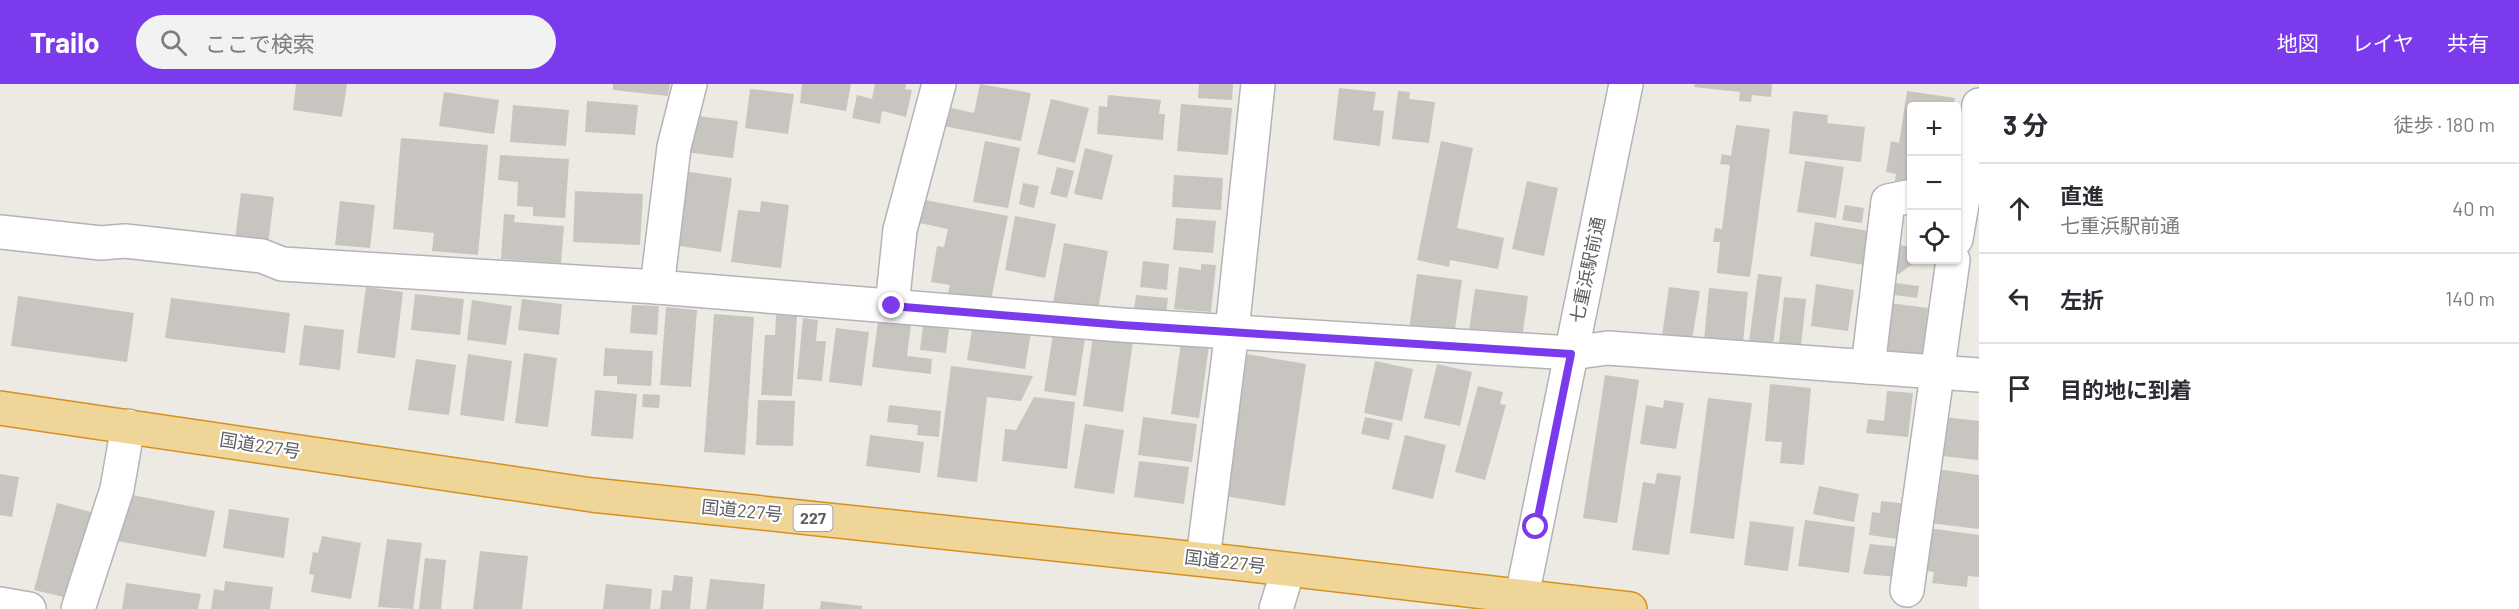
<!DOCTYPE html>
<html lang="ja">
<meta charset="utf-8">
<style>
body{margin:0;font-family:Barlow,"Noto Sans JP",sans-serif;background:#f2f2f3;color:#2b2b33}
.controls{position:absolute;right:18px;top:18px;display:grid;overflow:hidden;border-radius:6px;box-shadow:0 2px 4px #0004}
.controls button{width:54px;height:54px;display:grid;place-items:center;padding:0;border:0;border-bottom:2px solid #e1e1e2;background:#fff;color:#2b2b33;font:30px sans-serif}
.stop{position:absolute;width:18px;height:18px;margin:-14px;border:4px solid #7c3aed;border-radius:50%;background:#fff}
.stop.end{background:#7c3aed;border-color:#fff;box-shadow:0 2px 6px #0008}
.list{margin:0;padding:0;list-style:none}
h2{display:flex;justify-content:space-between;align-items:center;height:78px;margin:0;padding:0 24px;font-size:26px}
h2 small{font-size:20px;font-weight:400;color:#7c7c81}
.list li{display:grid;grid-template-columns:39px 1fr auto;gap:18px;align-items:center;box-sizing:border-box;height:90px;padding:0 24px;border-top:2px solid #e1e1e2}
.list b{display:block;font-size:22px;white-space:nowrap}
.list p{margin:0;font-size:20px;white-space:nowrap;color:#7c7c81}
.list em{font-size:20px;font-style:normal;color:#7c7c81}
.icon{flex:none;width:33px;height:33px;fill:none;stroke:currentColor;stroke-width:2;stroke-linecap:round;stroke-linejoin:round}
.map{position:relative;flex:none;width:1979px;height:525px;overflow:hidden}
header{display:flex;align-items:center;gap:36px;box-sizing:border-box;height:84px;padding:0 30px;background:#7c3aed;color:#fff}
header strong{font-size:28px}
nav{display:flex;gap:33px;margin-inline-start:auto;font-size:21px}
.search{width:420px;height:54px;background:#f2f2f3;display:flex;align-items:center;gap:15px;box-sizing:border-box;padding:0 21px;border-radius:33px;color:#7c7c81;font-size:22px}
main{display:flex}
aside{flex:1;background:#fff}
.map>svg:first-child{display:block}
.building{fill:#c8c5c1}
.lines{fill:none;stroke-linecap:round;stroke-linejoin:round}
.minor-casing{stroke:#b1b4b8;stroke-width:36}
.highway-casing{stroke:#d5911c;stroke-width:36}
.minor{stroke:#fff;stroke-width:33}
.highway{stroke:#f0d598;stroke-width:33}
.route{stroke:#7c3aed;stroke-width:8}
.labels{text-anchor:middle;stroke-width:4.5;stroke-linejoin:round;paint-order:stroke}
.shield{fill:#fff;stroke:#8d9092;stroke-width:1.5}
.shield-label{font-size:16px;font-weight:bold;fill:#5c6063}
.street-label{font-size:18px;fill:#5c6063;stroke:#fff}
</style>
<header>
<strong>Trailo</strong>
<div class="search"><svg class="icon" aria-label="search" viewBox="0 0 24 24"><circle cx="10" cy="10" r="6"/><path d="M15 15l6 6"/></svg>ここで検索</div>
<nav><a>地図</a><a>レイヤ</a><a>共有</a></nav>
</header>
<main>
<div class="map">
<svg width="1979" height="525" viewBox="0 0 1979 525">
<rect width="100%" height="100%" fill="#edeae4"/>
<!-- building -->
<g class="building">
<path d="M296,0H347L342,33L293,26Z"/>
<path d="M613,0H670L668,12L613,6Z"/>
<path d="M802,0H851L846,27L800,19Z"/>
<path d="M875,0H906L905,5L912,6L906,33L882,27L880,40L852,34L857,11L872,15Z"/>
<path d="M980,0L1031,9L1021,57L938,41L942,22L974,29Z"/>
<path d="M1199,0H1233L1232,16L1198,14Z"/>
<path d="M1695,0H1772L1771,13L1752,11L1751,18L1739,17L1740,8L1694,3Z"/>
<path d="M1339,4L1376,8L1373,26L1384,27L1380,62L1333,56Z"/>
<path d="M750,5L794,10L788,50L745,44Z"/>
<path d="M1398,7L1410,8L1409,15L1435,18L1429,59L1392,55Z"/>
<path d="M1907,7L1955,14L1954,22H1912V105L1894,102L1896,90L1886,88L1891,57L1899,59Z"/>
<path d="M444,8L499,16L494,50L439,42Z"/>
<path d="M1108,11L1161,16L1159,30H1165L1163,56L1097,50L1099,22L1107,23Z"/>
<path d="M1051,15L1089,24L1075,79L1037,70Z"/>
<path d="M587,17L638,21L635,51L585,48Z"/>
<path d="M1181,20L1232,24L1228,71L1177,67Z"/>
<path d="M513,21L569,26L566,62L510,58Z"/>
<path d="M1793,27L1828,31L1827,39L1865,43L1861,78L1789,70Z"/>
<path d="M690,31L738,37L733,74L685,68Z"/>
<path d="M1736,41L1770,45L1750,193L1717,189L1720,158H1713L1715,144L1722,145L1730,81L1720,80L1722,70L1731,72Z"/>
<path d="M401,54L488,61L478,171L432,167L434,149L393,145Z"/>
<path d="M985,57L1020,64L1008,124L973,118Z"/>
<path d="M1441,57L1473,64L1457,144L1504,154L1498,185L1450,176L1449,183L1417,176Z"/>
<path d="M1085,64L1113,71L1102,116L1074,110Z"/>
<path d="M500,71L569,75L565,134L533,132V123L517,122L518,98L498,96Z"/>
<path d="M1805,77L1844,83L1836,134L1797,128Z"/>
<path d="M1057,83L1074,87L1067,114L1050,110Z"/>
<path d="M683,87L732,94L721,168L672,161Z"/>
<path d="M1174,91L1223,94L1221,126L1172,123Z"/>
<path d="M1527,97L1558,104L1544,172L1512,165Z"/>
<path d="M1023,99L1039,102L1034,124L1019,120Z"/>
<path d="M575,107L643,110L640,161L573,158Z"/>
<path d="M241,109L274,113L268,160L235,155Z"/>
<path d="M920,115L1008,132L990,221L947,213L950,201L931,198L937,162L944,163L948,145L915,138Z"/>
<path d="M340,117L375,121L370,164L335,161Z"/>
<path d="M761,117L789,121L781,184L731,178L738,126L760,128Z"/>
<path d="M1845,121L1864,124L1862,139L1842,136Z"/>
<path d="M504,130L515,131L514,138L564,142L561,179L501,175Z"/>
<path d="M1015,132L1056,140L1045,194L1005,186Z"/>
<path d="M1176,134L1216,137L1213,169L1173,166Z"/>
<path d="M1815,138L1869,147L1864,181L1810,172Z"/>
<path d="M1064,159L1108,167L1098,226L1053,219Z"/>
<path d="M1888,159L1912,163V176H1918L1899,190L1883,187Z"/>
<path d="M1143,177L1169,180L1167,206L1140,203Z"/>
<path d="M1201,180L1216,181L1211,228L1174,225L1179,183L1201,186Z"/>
<path d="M1417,190L1462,196L1454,252L1409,245Z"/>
<path d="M1758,190L1782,193L1773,261L1749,258Z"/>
<path d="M1889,198L1919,202L1917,214L1887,210Z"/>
<path d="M1816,200L1854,206L1848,247L1811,242Z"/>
<path d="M366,203L403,208L395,274L357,269Z"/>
<path d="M1669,203L1700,207L1692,256L1662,252Z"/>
<path d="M1709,204L1748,208L1743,259L1704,256Z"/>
<path d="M1475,205L1528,212L1522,255L1469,247Z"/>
<path d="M415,210L464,215L460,251L411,246Z"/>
<path d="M1136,211L1168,214L1166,230L1134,227Z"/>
<path d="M18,212L134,229L127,278L11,262Z"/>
<path d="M1784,213L1806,215L1801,262L1779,259Z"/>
<path d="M171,214L290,229L285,269L165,254Z"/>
<path d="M522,215L562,220L559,251L518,246Z"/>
<path d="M472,216L512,222L506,261L467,256Z"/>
<path d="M1882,218L1928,224L1922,273L1875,267Z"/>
<path d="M632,221L659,222L657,251L630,249Z"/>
<path d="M666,223L697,226L691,303L660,301Z"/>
<path d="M714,230L754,233L745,371L704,368Z"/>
<path d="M776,231L797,232L792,312L761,311L765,251H775Z"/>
<path d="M803,234L818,236L816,257H826L822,297L797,295Z"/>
<path d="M878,237L911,240L907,272L932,275L931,290L872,283Z"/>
<path d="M973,240L1031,249L1025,285L967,276Z"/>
<path d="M304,241L344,246L340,286L299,281Z"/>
<path d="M923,242L949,245L946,269L920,266Z"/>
<path d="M836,244L869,248L862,302L829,298Z"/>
<path d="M1053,250L1085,255L1076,312L1044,307Z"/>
<path d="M1093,252L1133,257L1123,328L1083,322Z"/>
<path d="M1181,258L1209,262L1199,334L1171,330Z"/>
<path d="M605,264L653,267L651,302L617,300V292H603Z"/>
<path d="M524,269L557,274L548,343L515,339Z"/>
<path d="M468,270L512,277L504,337L460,331Z"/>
<path d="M1247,270L1306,280L1285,422L1224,412Z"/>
<path d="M416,275L456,281L449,331L408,326Z"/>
<path d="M1375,277L1413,285L1402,337L1364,329Z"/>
<path d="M1437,280L1472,288L1460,342L1424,334Z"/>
<path d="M951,282L1033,292L1021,317L987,313L977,398L937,393Z"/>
<path d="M1605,291L1639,296L1617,439L1583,434Z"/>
<path d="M1770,300L1811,304L1804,381L1780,379L1782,358L1765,357Z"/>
<path d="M1478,302L1503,308L1500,320L1506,321L1485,396L1455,388Z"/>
<path d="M595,306L637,310L633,355L591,352Z"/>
<path d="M1887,307L1913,309L1908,353L1866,349L1868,335L1884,337Z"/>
<path d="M643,310L660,311L659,324L642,323Z"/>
<path d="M1034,313L1075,318L1067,385L1002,377L1005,345L1016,346Z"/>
<path d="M1708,314L1752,319L1734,455L1690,449Z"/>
<path d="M758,316L795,317L793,362L756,361Z"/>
<path d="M1664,316L1684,319L1676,365L1640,360L1646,321L1663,324Z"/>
<path d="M889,321L941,327L939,353L917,351L918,341L887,338Z"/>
<path d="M1936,332L1979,337L1978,376L1933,371Z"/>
<path d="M1143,333L1197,340L1192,378L1138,371Z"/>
<path d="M1365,333L1393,339L1389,356L1361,350Z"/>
<path d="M1085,340L1124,346L1114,410L1074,404Z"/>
<path d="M870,351L924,358L920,389L866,382Z"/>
<path d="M1405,351L1446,361L1433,415L1392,405Z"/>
<path d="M1139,377L1189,383L1184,420L1134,413Z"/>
<path d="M1937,385L1979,391V445L1929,439Z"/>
<path d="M1657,389L1681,392L1669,471L1632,466L1643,398L1655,400Z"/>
<path d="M0,390L19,393L12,433L0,431Z"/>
<path d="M1819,402L1859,410L1854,438L1813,430Z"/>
<path d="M127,410L215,427L206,473L117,457Z"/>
<path d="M1881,417L1909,420L1905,456L1869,451L1872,428L1880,429Z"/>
<path d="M57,419L91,428L68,514L34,506Z"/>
<path d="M229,425L289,434L284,474L223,464Z"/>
<path d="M1805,436L1855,443L1849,489L1798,482Z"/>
<path d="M1750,437L1794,443L1788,487L1744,481Z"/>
<path d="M1920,443L1979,451V493L1968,492L1967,503L1932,499L1934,488L1914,485Z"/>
<path d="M322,452L361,459L351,515L311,508L314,491L309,490L313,468L318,469Z"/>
<path d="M387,455L422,459L413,525L378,523Z"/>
<path d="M1870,460L1900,463L1897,493L1863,490Z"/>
<path d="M480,467L528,472L522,525H473Z"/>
<path d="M425,474L446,476L441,525H419Z"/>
<path d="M674,491L693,493L690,525H660L662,506L672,507Z"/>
<path d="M710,495L765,500L763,525H706Z"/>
<path d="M225,497L273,503L270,525H211L214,505L224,507Z"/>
<path d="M126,499L201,510L198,525H122Z"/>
<path d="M606,500L652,505L650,525H603Z"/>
<path d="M821,517L862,522V525H820Z"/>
</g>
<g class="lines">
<!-- minor casing -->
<g class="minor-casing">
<g id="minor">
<path d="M0,148L101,159L125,157L262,172L282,180L657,203L1122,241L1571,269L1608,264L1979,291"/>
<path d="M1956,155L1979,21"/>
<path d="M657,203L674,63L690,0"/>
<path d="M892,222L900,146L939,0"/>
<path d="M1868,283L1888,117L1912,112"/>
<path d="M1203,475L1232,247L1258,0"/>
<path d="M1907,506L1953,176"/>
<path d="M1522,512L1626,0"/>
<path d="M0,520L29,525"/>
<path d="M78,525L117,405L128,342"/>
<path d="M1276,525L1288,486"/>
</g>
</g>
<!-- highway casing -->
<g class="highway-casing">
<path id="highway" d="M0,324L592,411L1235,479L1630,525"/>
</g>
<!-- minor -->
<use href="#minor" class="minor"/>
<!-- highway -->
<use href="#highway" class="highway"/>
</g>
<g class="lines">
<!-- route -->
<path class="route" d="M892,222L1122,241L1571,270L1536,443"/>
</g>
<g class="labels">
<!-- shield labels -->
<rect class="shield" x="793.5" y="421" width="39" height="26" rx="4.5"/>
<g class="shield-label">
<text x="813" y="440">227</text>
</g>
<!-- street labels -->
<g class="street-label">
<text transform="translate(1588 186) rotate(-78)" y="6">七重浜駅前通</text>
<text transform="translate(260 362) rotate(9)" y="6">国道227号</text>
<text transform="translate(742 427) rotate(6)" y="6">国道227号</text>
<text transform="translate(1225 478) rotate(7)" y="6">国道227号</text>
</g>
</g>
</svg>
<div class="controls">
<button>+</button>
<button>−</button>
<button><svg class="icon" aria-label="locate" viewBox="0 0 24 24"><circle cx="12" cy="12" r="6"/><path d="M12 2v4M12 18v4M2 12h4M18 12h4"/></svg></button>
</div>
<div class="stop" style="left:1536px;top:443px"></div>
<div class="stop end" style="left:892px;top:222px"></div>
</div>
<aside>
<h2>3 分<small>徒歩 · 180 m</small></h2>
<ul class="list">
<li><svg class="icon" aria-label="ahead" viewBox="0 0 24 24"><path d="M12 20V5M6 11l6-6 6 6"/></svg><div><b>直進</b><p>七重浜駅前通</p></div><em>40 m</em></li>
<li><svg class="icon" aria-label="left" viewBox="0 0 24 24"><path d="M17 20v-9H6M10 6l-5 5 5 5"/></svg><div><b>左折</b></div><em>140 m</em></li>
<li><svg class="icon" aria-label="arrive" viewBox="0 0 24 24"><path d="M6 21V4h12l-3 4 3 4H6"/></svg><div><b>目的地に到着</b></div></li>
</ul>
</aside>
</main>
